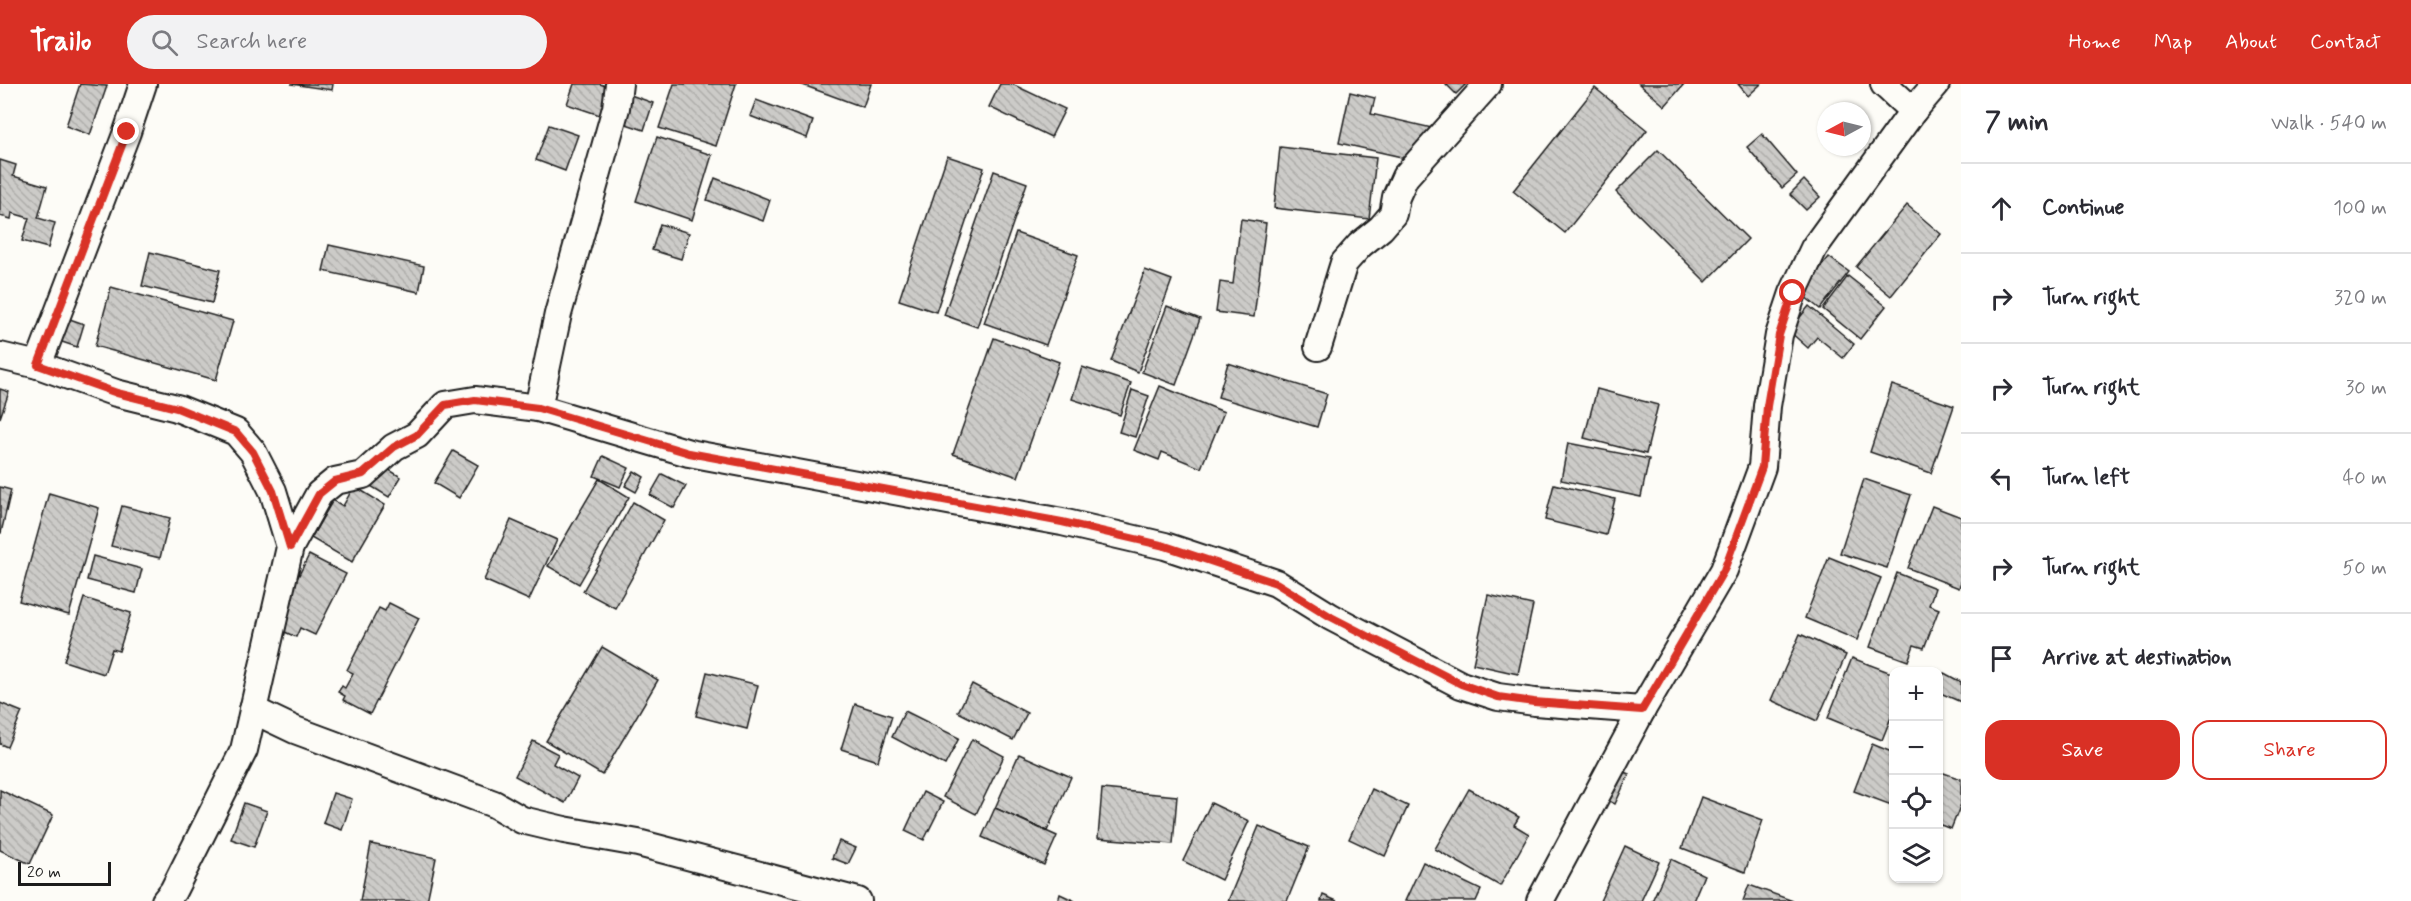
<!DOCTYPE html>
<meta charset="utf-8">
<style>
body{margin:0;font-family:Mynerve,sans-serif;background:#f2f2f3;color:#2b2b33}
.controls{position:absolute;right:18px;bottom:18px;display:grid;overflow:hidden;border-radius:12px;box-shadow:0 2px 4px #0004}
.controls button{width:54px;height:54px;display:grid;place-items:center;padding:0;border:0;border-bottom:2px solid #e1e1e2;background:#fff;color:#2b2b33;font:30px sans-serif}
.compass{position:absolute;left:1817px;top:18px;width:54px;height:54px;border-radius:50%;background:#fff;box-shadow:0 2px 4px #0004;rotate:263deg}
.scale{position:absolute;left:18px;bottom:15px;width:93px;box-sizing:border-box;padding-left:6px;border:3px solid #1c1c1c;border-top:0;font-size:16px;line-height:21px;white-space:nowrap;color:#1c1c1c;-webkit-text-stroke:4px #fdfcf7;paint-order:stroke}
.stop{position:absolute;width:18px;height:18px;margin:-14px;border:4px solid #d93025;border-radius:50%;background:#fff}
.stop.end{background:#d93025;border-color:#fff;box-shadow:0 2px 6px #0008}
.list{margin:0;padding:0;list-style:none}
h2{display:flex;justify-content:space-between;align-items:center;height:78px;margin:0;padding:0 24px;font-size:26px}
h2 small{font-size:20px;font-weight:400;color:#7c7c81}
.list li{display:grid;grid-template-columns:39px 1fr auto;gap:18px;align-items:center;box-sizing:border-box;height:90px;padding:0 24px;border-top:2px solid #e1e1e2}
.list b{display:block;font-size:22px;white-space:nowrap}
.list em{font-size:20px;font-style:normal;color:#7c7c81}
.actions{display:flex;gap:12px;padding:18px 24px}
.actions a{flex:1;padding:14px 0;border:2px solid #d93025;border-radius:18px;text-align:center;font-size:21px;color:#d93025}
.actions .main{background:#d93025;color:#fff}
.icon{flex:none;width:33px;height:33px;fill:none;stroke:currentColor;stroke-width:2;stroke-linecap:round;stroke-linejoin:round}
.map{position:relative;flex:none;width:1961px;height:817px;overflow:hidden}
header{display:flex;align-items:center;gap:36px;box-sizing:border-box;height:84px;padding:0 30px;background:#d93025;color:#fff}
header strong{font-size:28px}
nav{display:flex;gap:33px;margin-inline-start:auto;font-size:21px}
.search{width:420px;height:54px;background:#f2f2f3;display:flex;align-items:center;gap:15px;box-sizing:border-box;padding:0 21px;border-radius:33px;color:#7c7c81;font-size:22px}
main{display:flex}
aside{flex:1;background:#fff}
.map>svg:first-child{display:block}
.building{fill:url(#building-back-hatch);stroke:#1c1c1c;stroke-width:1.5}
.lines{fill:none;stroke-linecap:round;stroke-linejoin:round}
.street-casing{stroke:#1c1c1c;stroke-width:30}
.street{stroke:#fdfcf7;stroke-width:26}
.route{stroke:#d93025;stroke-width:8}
</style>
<header>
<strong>Trailo</strong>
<div class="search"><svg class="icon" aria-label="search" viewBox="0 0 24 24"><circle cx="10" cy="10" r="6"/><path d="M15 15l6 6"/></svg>Search here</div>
<nav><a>Home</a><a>Map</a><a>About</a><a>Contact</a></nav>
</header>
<main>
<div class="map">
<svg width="1961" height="817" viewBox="0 0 1961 817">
<defs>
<pattern id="building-back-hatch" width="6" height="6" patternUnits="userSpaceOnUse" patternTransform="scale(1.5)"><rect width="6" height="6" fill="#cccbc8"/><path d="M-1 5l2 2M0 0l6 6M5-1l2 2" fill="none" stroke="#afaeab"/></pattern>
</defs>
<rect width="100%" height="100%" fill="#fdfcf7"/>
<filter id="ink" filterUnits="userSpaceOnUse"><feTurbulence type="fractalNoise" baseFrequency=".0167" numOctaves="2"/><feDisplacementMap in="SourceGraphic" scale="12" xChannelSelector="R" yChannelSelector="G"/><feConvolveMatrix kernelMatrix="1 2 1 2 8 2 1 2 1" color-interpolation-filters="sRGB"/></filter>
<g filter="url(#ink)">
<!-- building -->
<g class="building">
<path d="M80,0L107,2L90,51L66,42Z"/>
<path d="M291,0H333L332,6Z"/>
<path d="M574,0H600L653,19L644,46L567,20Z"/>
<path d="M674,0H736L716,62L659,44Z"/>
<path d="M800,0H871L863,23Z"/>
<path d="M1000,0H1012L1065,25L1051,53L989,23Z"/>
<path d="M1446,0H1466L1456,10Z"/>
<path d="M1639,0H1684L1665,22Z"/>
<path d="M1738,0H1761L1748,12Z"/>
<path d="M1595,4L1647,46L1565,149L1513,107Z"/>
<path d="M1350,8L1375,14L1371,30L1432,44L1424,78L1339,59Z"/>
<path d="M756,16L813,37L807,54L750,32Z"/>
<path d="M549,41L578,51L565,87L536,76Z"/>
<path d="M1762,50L1797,91L1782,104L1747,63Z"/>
<path d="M657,53L712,71L692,136L636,117Z"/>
<path d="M1280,63L1376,74L1369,135L1274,124Z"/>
<path d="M1658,66L1748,155L1706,198L1616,108Z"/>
<path d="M947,72L984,84L936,228L899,216Z"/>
<path d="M0,76L16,81L13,92L47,102L38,134L55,139L48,164L22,157L29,134L12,129L11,135L0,132Z"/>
<path d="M994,87L1027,99L977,243L944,231Z"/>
<path d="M715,94L770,116L763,137L707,116Z"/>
<path d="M1804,96L1820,113L1806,126L1790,110Z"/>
<path d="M1907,121L1941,150L1891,212L1856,183Z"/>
<path d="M1241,135L1266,139L1254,233L1216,228L1220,198L1233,200Z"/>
<path d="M660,140L689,149L681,175L652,166Z"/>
<path d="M1016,149L1078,171L1046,261L984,239Z"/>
<path d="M329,161L424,182L419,208L323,187Z"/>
<path d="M150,168L220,186L212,219L142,202Z"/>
<path d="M1829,173L1849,188L1820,225L1800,209Z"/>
<path d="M1145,186L1172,196L1138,288L1111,277Z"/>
<path d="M1848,192L1886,222L1860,255L1823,225Z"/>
<path d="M111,203L233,237L216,296L95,262Z"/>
<path d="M1167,222L1200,235L1176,301L1142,288Z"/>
<path d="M1809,222L1854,260L1843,274L1817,253L1808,264L1789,247Z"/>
<path d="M64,233L84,240L77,263L56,256Z"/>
<path d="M994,254L1059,278L1018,393L953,370Z"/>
<path d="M1228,279L1327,310L1317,343L1218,313Z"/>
<path d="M1082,283L1131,299L1120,331L1072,315Z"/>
<path d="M1892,301L1954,322L1931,389L1870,368Z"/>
<path d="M1160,302L1224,328L1201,384L1162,368L1159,376L1134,366Z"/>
<path d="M0,305L9,308L0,334Z"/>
<path d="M1597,305L1658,321L1646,370L1584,354Z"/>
<path d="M1132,306L1149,312L1135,353L1119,348Z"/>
<path d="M1568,359L1649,375L1641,413L1561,396Z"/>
<path d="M453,367L478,381L459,414L434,399Z"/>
<path d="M603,372L629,384L620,403L594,392Z"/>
<path d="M381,381L401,393L389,413L369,401Z"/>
<path d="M634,387L644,393L636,408L625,402Z"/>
<path d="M662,390L686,402L674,424L650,411Z"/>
<path d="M599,395L629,413L579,500L548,482Z"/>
<path d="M1864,395L1911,411L1887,484L1840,469Z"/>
<path d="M1554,400L1615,415L1606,451L1545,436Z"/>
<path d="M354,402L385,421L352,478L311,454L333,416L343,422Z"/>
<path d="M0,403L11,406L1,449H0Z"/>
<path d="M49,409L99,424L69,531L19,517Z"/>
<path d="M633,418L664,436L615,524L583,507Z"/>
<path d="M122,422L170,434L160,474L111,462Z"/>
<path d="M1932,422L1961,433V498L1959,504L1908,484Z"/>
<path d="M511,436L557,456L529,516L484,496Z"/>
<path d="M309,471L346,490L315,551L300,544L296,553L278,545V533Z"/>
<path d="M93,472L142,485L136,509L87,496Z"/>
<path d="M1829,473L1881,494L1857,556L1805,534Z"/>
<path d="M1897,489L1935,504L1929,521L1939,525L1924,564L1914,561L1908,577L1870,563Z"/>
<path d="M1488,511L1533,521L1518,590L1473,580Z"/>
<path d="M84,514L131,529L119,567L112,565L104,590L64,577Z"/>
<path d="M389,519L419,534L370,630L343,616L345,612L338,608L342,602L345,604L353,589L347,586L379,524L385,527Z"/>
<path d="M1800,550L1846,571L1817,637L1771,616Z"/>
<path d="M602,563L658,596L602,691L546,657Z"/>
<path d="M1852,574L1894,590V626L1882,656L1828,634Z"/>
<path d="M707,588L758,601L747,645L696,632Z"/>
<path d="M1944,589L1961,598V618L1938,608V600Z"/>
<path d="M972,600L1027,629L1013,656L958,628Z"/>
<path d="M0,619L22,628L7,663L0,660Z"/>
<path d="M855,620L892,632L878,677L841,665Z"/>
<path d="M905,627L959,654L945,681L892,653Z"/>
<path d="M972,655L1004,672L976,730L943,713Z"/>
<path d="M533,657L558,670L553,680L578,694L565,719L515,692Z"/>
<path d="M1872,660L1894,669V722L1854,707Z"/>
<path d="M1019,670L1071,693L1047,747L995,724Z"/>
<path d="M1621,687L1629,690L1615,720L1607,716Z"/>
<path d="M1938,687L1961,695V720L1951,745L1938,740Z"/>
<path d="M1102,705L1177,712L1173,760L1098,754Z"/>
<path d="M1372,705L1408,722L1385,772L1349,755Z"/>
<path d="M1469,705L1519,733L1514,741L1529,750L1500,802L1435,765Z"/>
<path d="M0,706L53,731L30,780L0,766Z"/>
<path d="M923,708L943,718L924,756L905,747Z"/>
<path d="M333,709L352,715L342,746L323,739Z"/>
<path d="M1701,713L1763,736L1745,788L1682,764Z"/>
<path d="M244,719L267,727L254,763L231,755Z"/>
<path d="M1211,719L1249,737L1221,796L1183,777Z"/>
<path d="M995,724L1057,752L1044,781L982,753Z"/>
<path d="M1259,742L1309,763L1287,817H1228Z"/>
<path d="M839,757L856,764L848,780L832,774Z"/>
<path d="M371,760L436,774L427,817H360Z"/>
<path d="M1625,762L1659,778L1641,817H1600Z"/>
<path d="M1671,775L1704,791L1693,817H1652Z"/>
<path d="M1423,778L1481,806L1476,817H1405Z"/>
<path d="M1749,801L1793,817H1743Z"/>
<path d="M1060,810L1075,817H1058Z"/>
<path d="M1323,811L1337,817H1321Z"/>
</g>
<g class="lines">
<!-- street casing -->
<g class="street-casing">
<g id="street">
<path d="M1884,0L1913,27"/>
<path d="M1318,263L1344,179L1360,161L1381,144L1393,130L1396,113L1405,93L1488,0"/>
<path d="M0,272L38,281L116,309L177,324L236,348L253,368L273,407L290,463L244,666L173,807L165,817"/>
<path d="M38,281L127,48L143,0"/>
<path d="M538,324L558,230L616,24L619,0"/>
<path d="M290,463L319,410L335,397L363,391L394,363L417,351L445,321L475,316L538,324L689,369L1062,438L1165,462L1276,499L1331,533L1461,601L1498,613L1535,618L1642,626"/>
<path d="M253,626L295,646L494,720L522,736L564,746L638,759L858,817"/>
<path d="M1540,817L1642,626L1724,486L1762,383L1767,322L1779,251L1793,209L1814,164L1913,27L1936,0"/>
</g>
</g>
<!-- street -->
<use href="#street" class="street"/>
</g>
</g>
<g class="lines" filter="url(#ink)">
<!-- route -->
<path class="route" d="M127,48L38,281L117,309L177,324L236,348L253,368L273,407L290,463L319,410L335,397L363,390L394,363L417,351L445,321L475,316L538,324L689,369L1062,438L1165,462L1276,499L1331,533L1461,600L1498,613L1534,618L1642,626L1724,486L1762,383L1767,322L1779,251L1793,209"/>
</g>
</svg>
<div class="controls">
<button>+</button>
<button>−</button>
<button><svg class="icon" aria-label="locate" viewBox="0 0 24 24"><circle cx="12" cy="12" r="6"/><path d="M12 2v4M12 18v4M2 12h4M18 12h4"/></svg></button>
<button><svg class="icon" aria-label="layers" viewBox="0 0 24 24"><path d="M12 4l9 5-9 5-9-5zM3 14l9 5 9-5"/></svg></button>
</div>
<svg class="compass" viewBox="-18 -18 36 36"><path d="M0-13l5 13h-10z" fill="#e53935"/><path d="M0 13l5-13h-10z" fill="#7c7c81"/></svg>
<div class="scale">20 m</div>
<div class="stop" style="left:1793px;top:209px"></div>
<div class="stop end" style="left:127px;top:48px"></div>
</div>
<aside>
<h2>7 min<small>Walk · 540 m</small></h2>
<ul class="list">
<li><svg class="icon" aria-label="ahead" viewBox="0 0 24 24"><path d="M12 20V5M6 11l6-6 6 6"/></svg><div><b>Continue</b></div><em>100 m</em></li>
<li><svg class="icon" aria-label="right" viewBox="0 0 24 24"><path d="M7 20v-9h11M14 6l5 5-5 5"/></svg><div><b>Turn right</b></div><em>320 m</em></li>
<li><svg class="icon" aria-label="right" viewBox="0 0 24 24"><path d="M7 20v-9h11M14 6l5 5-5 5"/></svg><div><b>Turn right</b></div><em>30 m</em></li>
<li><svg class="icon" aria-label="left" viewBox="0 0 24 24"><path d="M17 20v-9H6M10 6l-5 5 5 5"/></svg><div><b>Turn left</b></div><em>40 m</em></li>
<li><svg class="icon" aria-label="right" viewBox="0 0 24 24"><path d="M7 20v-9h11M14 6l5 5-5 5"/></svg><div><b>Turn right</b></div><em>50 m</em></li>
<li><svg class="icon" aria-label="arrive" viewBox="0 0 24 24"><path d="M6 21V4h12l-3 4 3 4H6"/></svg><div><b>Arrive at destination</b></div></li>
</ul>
<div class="actions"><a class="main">Save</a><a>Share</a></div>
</aside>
</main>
